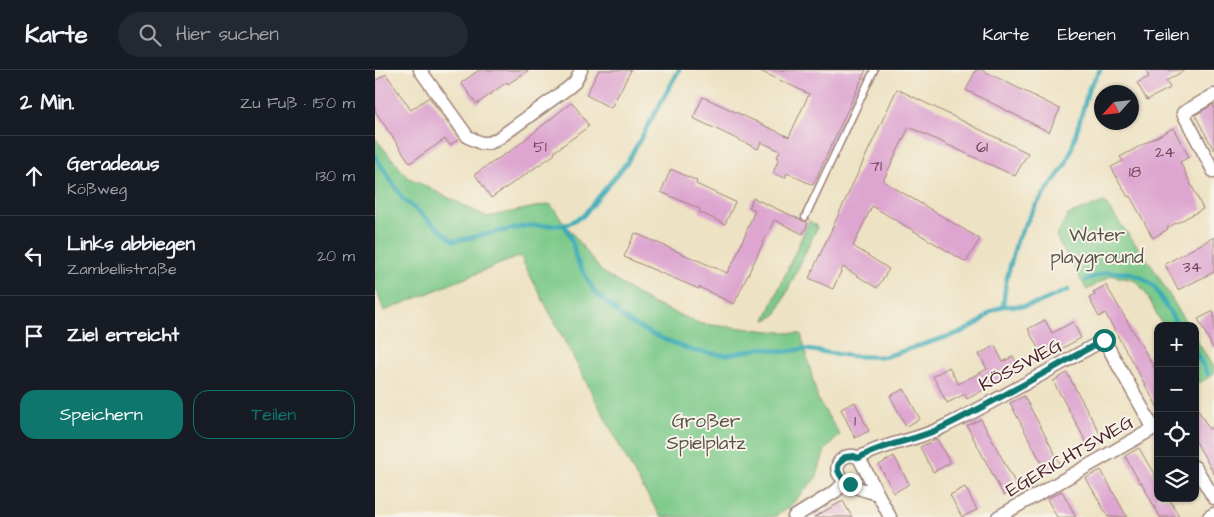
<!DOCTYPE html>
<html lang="de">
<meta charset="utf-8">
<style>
body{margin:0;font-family:"Architects Daughter",sans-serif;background:#242831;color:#f1f3f6}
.controls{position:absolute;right:15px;bottom:15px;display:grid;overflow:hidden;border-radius:10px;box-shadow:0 1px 4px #0004}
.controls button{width:45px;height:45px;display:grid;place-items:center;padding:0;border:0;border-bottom:1px solid #363941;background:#171b24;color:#f1f3f6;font:25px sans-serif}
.compass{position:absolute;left:719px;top:15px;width:45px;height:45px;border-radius:50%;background:#171b24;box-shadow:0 1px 4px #0004;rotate:243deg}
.stop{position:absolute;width:15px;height:15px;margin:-11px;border:4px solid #0f766e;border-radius:50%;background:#fff}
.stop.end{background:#0f766e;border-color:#fff;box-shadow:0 1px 5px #0008}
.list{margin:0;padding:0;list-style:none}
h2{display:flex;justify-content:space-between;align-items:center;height:65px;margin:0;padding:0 20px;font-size:21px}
h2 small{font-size:16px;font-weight:400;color:#9ea1a6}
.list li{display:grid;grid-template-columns:32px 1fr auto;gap:15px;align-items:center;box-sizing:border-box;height:80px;padding:0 20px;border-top:1px solid #363941}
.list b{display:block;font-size:19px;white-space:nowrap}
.list p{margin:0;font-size:16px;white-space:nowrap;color:#9ea1a6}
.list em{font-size:16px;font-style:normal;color:#9ea1a6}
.actions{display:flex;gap:10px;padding:15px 20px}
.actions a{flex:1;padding:11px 0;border:1px solid #0f766e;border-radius:15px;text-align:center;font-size:18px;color:#0f766e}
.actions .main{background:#0f766e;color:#fff}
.icon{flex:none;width:28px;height:28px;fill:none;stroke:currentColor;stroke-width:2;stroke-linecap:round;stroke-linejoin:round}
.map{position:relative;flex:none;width:839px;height:447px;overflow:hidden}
header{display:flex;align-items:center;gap:30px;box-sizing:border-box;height:70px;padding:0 25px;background:#171b24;border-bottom:1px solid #363941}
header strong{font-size:24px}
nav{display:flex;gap:28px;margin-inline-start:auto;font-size:18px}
.search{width:350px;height:45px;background:#242831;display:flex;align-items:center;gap:12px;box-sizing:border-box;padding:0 18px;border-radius:28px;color:#9ea1a6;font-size:19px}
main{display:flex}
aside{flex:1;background:#171b24}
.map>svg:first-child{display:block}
.green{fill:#7bc989;stroke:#62745a}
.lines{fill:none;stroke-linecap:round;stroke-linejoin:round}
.stream{stroke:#39aab5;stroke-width:4.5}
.building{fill:#dda5d0}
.lane-casing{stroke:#9c8077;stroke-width:9}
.street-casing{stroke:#9c8077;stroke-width:15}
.lane{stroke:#fff;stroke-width:6}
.street{stroke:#fff;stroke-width:12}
.route{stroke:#0f766e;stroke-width:6}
.labels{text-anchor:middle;stroke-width:4;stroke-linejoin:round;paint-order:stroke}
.number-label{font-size:16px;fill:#6f4054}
.park-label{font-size:19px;fill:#595247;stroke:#f7f3e8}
.street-label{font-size:19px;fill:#4a1f2b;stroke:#f7f3e8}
</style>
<header>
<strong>Karte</strong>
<div class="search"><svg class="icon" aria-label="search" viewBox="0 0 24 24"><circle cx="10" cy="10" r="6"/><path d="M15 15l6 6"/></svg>Hier suchen</div>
<nav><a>Karte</a><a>Ebenen</a><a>Teilen</a></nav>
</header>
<main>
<aside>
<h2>2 Min.<small>Zu Fuß · 150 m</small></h2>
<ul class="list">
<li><svg class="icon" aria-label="ahead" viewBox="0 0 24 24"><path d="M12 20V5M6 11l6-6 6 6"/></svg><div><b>Geradeaus</b><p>Kößweg</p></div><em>130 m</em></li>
<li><svg class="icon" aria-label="left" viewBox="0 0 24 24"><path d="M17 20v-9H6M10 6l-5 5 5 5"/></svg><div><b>Links abbiegen</b><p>Zambellistraße</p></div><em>20 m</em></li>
<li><svg class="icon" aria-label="arrive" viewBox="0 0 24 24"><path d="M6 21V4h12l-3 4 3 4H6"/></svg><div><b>Ziel erreicht</b></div></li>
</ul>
<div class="actions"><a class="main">Speichern</a><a>Teilen</a></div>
</aside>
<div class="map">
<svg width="839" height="447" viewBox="0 0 839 447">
<rect width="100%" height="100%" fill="#f7f3e8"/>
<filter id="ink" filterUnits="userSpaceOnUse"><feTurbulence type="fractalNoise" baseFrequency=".02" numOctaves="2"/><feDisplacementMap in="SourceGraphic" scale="10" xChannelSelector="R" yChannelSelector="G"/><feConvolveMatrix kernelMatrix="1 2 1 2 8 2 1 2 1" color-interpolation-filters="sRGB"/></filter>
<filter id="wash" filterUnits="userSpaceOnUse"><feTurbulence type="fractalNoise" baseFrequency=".0096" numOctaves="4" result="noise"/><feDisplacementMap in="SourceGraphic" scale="20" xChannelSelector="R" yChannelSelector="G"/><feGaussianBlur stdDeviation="1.12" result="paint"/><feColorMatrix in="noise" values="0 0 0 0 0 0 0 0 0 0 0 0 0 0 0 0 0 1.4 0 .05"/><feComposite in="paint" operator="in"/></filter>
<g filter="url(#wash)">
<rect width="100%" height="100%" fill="#ede2c3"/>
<!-- green -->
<g class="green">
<path d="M0,68L32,107L112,147L175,134L227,202L274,232L326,254L426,264L443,330L465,365L450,380L441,408L414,437L399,447H286L261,407L145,186L9,241L0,216Z"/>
<path d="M729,132L777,196L813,256H788C782,245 770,217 760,211C755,208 743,208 737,205L712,220L681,167L693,145Z"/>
<path d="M434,151L441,155L442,158L402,243L398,247L390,250Z"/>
<path d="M820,268L839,297L838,305L824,313L820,308Z"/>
</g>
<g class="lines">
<!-- stream -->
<g class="stream">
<path d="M0,86L28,129L79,171L151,156L190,155L208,146L253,91L304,0"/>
<path d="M190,155L198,174L201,189L219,221L252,251L279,265L318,281L350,285L388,278L410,282L427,279L476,286L509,287L587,262L605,252L615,242L628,236H650L663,233L693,220"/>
<path d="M711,210L732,202L754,203L766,207L779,216L803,256"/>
<path d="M628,236L631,211L642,170L661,135L689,97L696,81L714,18L725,0"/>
<path d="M820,282L833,304"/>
</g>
</g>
<g id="blocks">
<!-- building -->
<g class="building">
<path d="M104,0H154L133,14L132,12L102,34L86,13Z"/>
<path d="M224,0H256L236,38L211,25Z"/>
<path d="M383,0H491L438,115L412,103L410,108L398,103L404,88L402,87L405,81L386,72L383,79L318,48L328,27L414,67L434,24Z"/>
<path d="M601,0H607L685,39L674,62L591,20Z"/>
<path d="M771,0H810L791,11L795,18L772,30L762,13L774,7Z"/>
<path d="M11,4L36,40L54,27L84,69L75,75L70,69L35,93L0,41V11Z"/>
<path d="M522,19L653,83L640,106L534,57L508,111L605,169L591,192L497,136L478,176L514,199L502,218L468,197L458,219L434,208Z"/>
<path d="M197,32L214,56L179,82L180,84L116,128L100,104L138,79Z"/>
<path d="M839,34V80L820,45Z"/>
<path d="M798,58L814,87L805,92L828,139L792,158L793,159L778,168L755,126L753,127L736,97L748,91L745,87Z"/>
<path d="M296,99L322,111L321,114L360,132L350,154L324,142L325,139L286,122Z"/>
<path d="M378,128L433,153L428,164L399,150L359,234L324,217V219L249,187L260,163L352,203L361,187L380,140L374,137Z"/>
<path d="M839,167V202L803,220L790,194Z"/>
<path d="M731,215L783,304V338L730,243L724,247L714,228L720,225L718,222Z"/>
<path d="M839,241V280L823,249Z"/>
<path d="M670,250L677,263L698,252L706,268L686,279L683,275L666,284L653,259Z"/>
<path d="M620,276L628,292L638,286L645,300L592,329L590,324L572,333L558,306L574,297L583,314L612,299L604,284Z"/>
<path d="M692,303L729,371L715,379L678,311Z"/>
<path d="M529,319L545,349L531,356L515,326Z"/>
<path d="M649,326L686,395L672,403L635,333Z"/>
<path d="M480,332L494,361L480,368L466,339Z"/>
<path d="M820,334L834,359L839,356V404L820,370Z"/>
<path d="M606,349L643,418L629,426L592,356Z"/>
<path d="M562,369L575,393L558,402L545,377Z"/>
<path d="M764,378L783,411V428H794L804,447H785L766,412L765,413L750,386Z"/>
<path d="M519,386L534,414L519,423L504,395Z"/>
<path d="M726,400L752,447H733L711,408Z"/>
<path d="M590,417L602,440L587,447L575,425Z"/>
<path d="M687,421L701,447H682L672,429Z"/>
<path d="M468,431L477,447H439Z"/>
</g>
</g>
</g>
<g filter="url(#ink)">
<use href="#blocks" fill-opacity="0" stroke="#9c8077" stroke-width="1"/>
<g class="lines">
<!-- lane casing -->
<g class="lane-casing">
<path id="lane" d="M430,147L499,0"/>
</g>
<!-- street casing -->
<g class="street-casing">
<g id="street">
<path d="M45,0L93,67L106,73H114L121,70L193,18L200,12L206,0"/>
<path d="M839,25L808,43L839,102"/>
<path d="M484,388C509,373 540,371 566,358C622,331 675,299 729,270L779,359"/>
<path d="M820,397L839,428"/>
<path d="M502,424C490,420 474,417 466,407C455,395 471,380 484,388L515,447"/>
<path d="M419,447L461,421L471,411"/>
<path d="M623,447L783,356"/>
<path d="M834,447L839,444"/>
</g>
</g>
<!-- lane -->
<use href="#lane" class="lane"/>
<!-- street -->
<use href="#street" class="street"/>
</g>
</g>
<g class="lines" filter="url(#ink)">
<!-- route -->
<path class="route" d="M475,414C464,407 457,397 470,387L479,386L484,388C509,373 540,371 566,358C622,331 675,299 729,270"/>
</g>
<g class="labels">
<!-- number labels -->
<g class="number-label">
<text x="165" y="82">51</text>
<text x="607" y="82">61</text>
<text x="790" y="87">24</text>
<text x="501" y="101">71</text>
<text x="760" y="107">18</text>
<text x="817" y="202">34</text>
<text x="480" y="356">1</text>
</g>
<!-- park labels -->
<g class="park-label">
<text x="722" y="171">Water<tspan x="722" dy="22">playground</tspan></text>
<text x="331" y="357">Großer<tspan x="331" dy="22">Spielplatz</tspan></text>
</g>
<!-- street labels -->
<g class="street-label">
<text transform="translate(645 294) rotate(-28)" y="7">KÖSSWEG</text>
<text transform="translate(694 385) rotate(-30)" y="7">EGERICHTSWEG</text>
</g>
</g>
</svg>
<div class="controls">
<button>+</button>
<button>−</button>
<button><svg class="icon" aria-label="locate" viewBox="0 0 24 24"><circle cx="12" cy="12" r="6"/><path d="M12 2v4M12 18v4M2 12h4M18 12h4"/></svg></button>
<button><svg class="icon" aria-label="layers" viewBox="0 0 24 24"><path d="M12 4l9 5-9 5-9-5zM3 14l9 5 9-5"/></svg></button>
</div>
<svg class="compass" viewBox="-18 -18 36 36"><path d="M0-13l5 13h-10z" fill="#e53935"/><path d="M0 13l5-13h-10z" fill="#9ea1a6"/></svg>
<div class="stop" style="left:729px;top:270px"></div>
<div class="stop end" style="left:475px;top:414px"></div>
</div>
</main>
